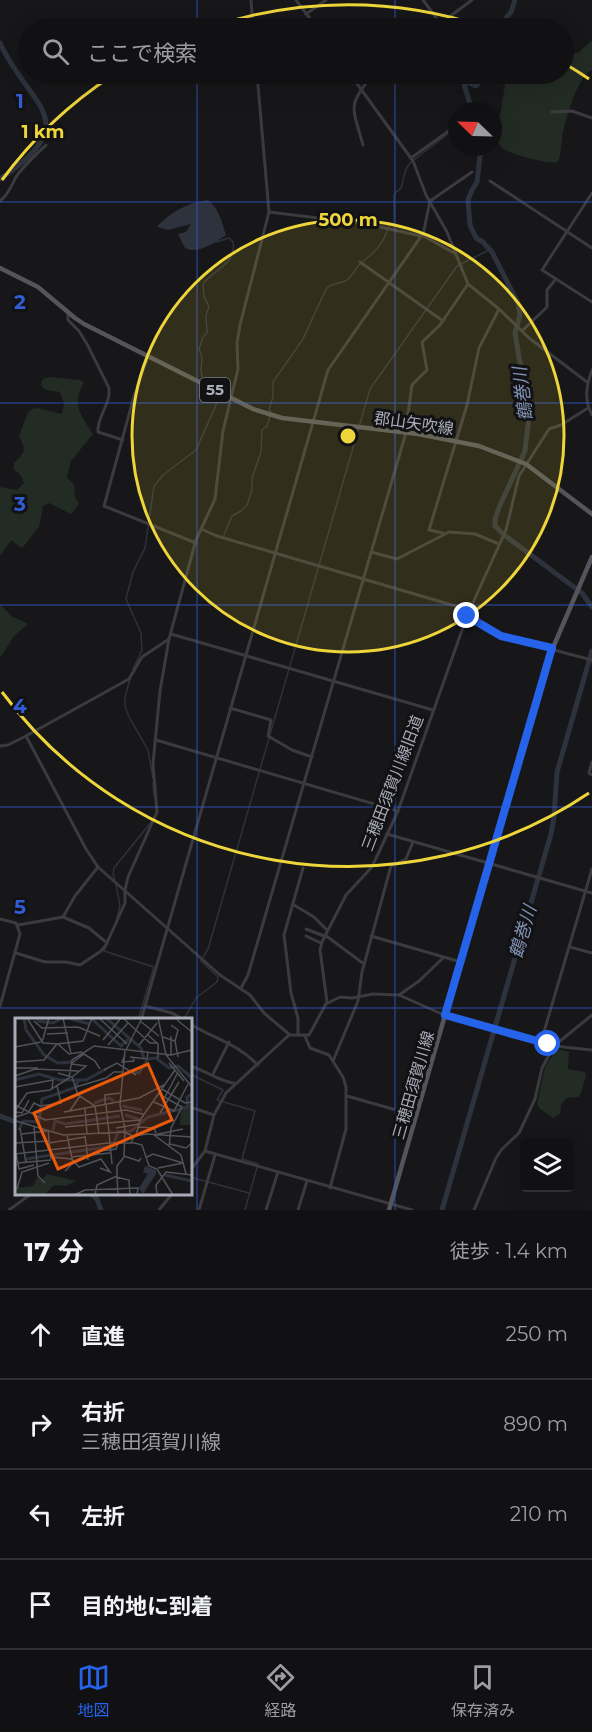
<!DOCTYPE html>
<html lang="ja">
<meta charset="utf-8">
<style>
body{margin:0;font-family:Montserrat,"Noto Sans JP",sans-serif;background:#1a1a1c;color:#f1f3f6}
.controls{position:absolute;right:18px;bottom:18px;display:grid;overflow:hidden;border-radius:6px;box-shadow:0 6px 24px #0002}
.controls button{width:54px;height:54px;display:grid;place-items:center;padding:0;border:0;border-bottom:2px solid #303133;background:#111113;color:#f1f3f6;font:30px sans-serif}
.compass{position:absolute;left:448px;top:102px;width:54px;height:54px;border-radius:50%;background:#111113;box-shadow:0 6px 24px #0002;rotate:293deg}
.stop{position:absolute;width:18px;height:18px;margin:-14px;border:4px solid #2563eb;border-radius:50%;background:#fff}
.stop.end{background:#2563eb;border-color:#fff;box-shadow:0 2px 6px #0008}
.list{margin:0;padding:0;list-style:none}
h2{display:flex;justify-content:space-between;align-items:center;height:78px;margin:0;padding:0 24px;font-size:26px}
h2 small{font-size:20px;font-weight:400;color:#9c9da0}
.list li{display:grid;grid-template-columns:39px 1fr auto;gap:18px;align-items:center;box-sizing:border-box;height:90px;padding:0 24px;border-top:2px solid #303133}
.list b{display:block;font-size:22px;white-space:nowrap}
.list p{margin:0;font-size:20px;white-space:nowrap;color:#9c9da0}
.list em{font-size:20px;font-style:normal;color:#9c9da0}
.icon{flex:none;width:33px;height:33px;fill:none;stroke:currentColor;stroke-width:2;stroke-linecap:round;stroke-linejoin:round}
.map{position:relative;flex:none;width:592px;height:1210px;overflow:hidden}
.search{position:absolute;background:#111113;box-shadow:0 6px 24px #0002;left:18px;right:18px;top:18px;height:66px;display:flex;align-items:center;gap:15px;box-sizing:border-box;padding:0 21px;border-radius:33px;color:#9c9da0;font-size:22px}
.sheet{height:438px;background:#111113}
nav{display:flex;justify-content:space-around;align-items:center;box-sizing:border-box;height:84px;border-top:2px solid #303133;background:#111113;font-size:16px;color:#9c9da0}
nav a{display:grid;justify-items:center;gap:3px}
nav .on{color:#2563eb}
.map>svg:first-child{display:block}
.green{fill:#232b25}
.water{fill:#2d323c}
.lines{fill:none;stroke-linecap:round;stroke-linejoin:round}
.stream{stroke:#2d323c;stroke-width:1.5}
.river{stroke:#2d323c;stroke-width:5}
.minor{stroke:#3a3a3f;stroke-width:3}
.major{stroke:#54545c;stroke-width:4.5}
.route{stroke:#2563eb;stroke-width:8}
.grid{fill:none;stroke:#325cd3;stroke-width:1.5;stroke-opacity:0.55}
.ring{fill:none;stroke:#edd53a;stroke-width:3}
.labels{text-anchor:middle;stroke-width:6;stroke-linejoin:round;paint-order:stroke}
.shield{fill:#121214;stroke:#7c7d87;stroke-width:1.5}
.shield-label{font-size:15px;font-weight:bold;fill:#a9abb8}
.street-label{font-size:16px;fill:#a9abb8;stroke:#121214}
.water-label{font-size:18px;font-style:italic;fill:#8191b2;stroke:#121214}
.inset-river{fill:none;stroke:#2d323c;stroke-width:3}
.inset-road{fill:none;stroke:#515259;stroke-width:1.5}
.view{fill:#e8590c;fill-opacity:0.15;stroke:#e8590c;stroke-width:3}
.inset-edge{fill:none;stroke:#a9abb8;stroke-width:3}
.grid-label{font-size:20px;text-anchor:middle;font-weight:bold;fill:#325cd3;stroke:#121214;stroke-width:6;stroke-linejoin:round;paint-order:stroke}
.centre{fill:#edd53a;stroke:#121214;stroke-width:3}
.ring-label{font-size:18px;text-anchor:middle;font-weight:bold;fill:#edd53a;stroke:#121214;stroke-width:6;stroke-linejoin:round;paint-order:stroke}
</style>
<div class="map">
<svg width="592" height="1210" viewBox="0 0 592 1210">
<rect width="100%" height="100%" fill="#171719"/>
<!-- green -->
<g class="green">
<path d="M592,40V70C578,74 564,124 562,138C561,146 561,154 558,162C550,165 507,154 501,147C499,145 497,141 496,138L507,74H564V58L579,52Z"/>
<path d="M49,377L80,380L84,382C71,405 81,415 93,434L71,461L67,477L74,485L75,497L79,504L71,514L49,503L43,506L39,527L23,547H20L11,540L0,556V487L17,490L24,483L20,474L14,470V463C25,451 27,452 19,436L28,412L32,409L38,408L62,414L64,403L60,392C53,391 43,392 41,383L43,379Z"/>
<path d="M0,604L11,616L28,624L14,636L0,658Z"/>
<path d="M557,1049L569,1052L568,1069L585,1072L586,1075L581,1093L578,1097L567,1098L561,1104L560,1114L553,1118L539,1108L537,1104L545,1067Z"/>
</g>
<!-- water -->
<path class="water" d="M208,200C219,208 222,223 226,235C216,242 197,255 185,248L178,234L186,232L191,224L168,230L157,227C168,213 190,202 208,200Z"/>
<g class="lines">
<!-- stream -->
<g class="stream">
<path d="M203,381L201,371L202,357L199,349L203,337L207,333L206,315L209,307L204,296L203,284C214,269 237,264 233,242L229,238L216,242"/>
<path d="M271,412L269,409L273,397V382L303,339L326,289C332,282 339,285 347,280C353,275 356,267 362,262C375,252 384,244 389,225L394,224V194L401,188L406,169L411,162L457,127"/>
<path d="M224,535L232,516L241,511L247,505L252,490V478L261,452L262,430L267,426L270,416"/>
<path d="M133,669L142,650L141,633L126,599L133,572L145,548L154,486L163,475L196,450L220,396L206,388"/>
<path d="M130,679L125,697V706L129,717L148,750L153,778"/>
<path d="M153,783L154,796"/>
<path d="M115,880L113,874L114,868L152,821"/>
<path d="M116,885L120,906L117,918"/>
<path d="M108,942L104,951L154,967L138,1020"/>
<path d="M184,1019L196,998L217,982L218,977L201,961L208,949L370,389L457,266L489,250"/>
<path d="M190,1074L223,1090L217,1100L255,1111L242,1159L258,1164L245,1210"/>
<path d="M190,1177L249,1193"/>
</g>
<!-- river -->
<g class="river">
<path d="M498,28L511,12L515,0"/>
<path d="M0,43C29,107 87,120 0,179"/>
<path d="M469,111L470,104L464,84L467,82L476,86L486,74"/>
<path d="M481,147L477,182L472,190L468,200L470,225L476,238L483,242L492,252L518,303L520,315L515,333L529,416L525,451L500,505L495,519V526L504,535L582,593L592,607"/>
<path d="M0,1116L16,1122"/>
<path d="M91,1194L97,1199L101,1210"/>
<path d="M442,1210L551,834L554,817L557,772L592,651"/>
</g>
<!-- minor -->
<g class="minor">
<path d="M251,0L253,28"/>
<path d="M296,0L317,28"/>
<path d="M423,0L444,28"/>
<path d="M306,14L326,0"/>
<path d="M434,28L472,0"/>
<path d="M350,74L413,161L426,195L447,232L468,284L499,309L529,338L587,382"/>
<path d="M477,74L480,77"/>
<path d="M552,112L572,111L592,118"/>
<path d="M363,145C352,105 347,107 373,74"/>
<path d="M411,158L457,125"/>
<path d="M490,181L592,248"/>
<path d="M592,193L542,270L592,302"/>
<path d="M0,201C9,194 11,186 16,177C24,165 36,155 46,145"/>
<path d="M269,212L367,224L421,236"/>
<path d="M423,235L430,201L472,172"/>
<path d="M360,262L443,321"/>
<path d="M68,313V320L79,331L87,344L109,388C111,404 97,416 98,432L123,440"/>
<path d="M522,331L547,307V290L555,280"/>
<path d="M148,356L134,396L104,506L196,543"/>
<path d="M592,370C586,386 584,400 592,415"/>
<path d="M201,529L217,536L469,610"/>
<path d="M443,533L429,530L467,405L479,348L499,309"/>
<path d="M371,552L397,559L449,532L475,534L499,544"/>
<path d="M467,616L501,636L592,660"/>
<path d="M171,634L433,710"/>
<path d="M230,708L271,720L268,736L292,750L312,757"/>
<path d="M26,736L86,849L98,867L220,975L250,995L264,1013L290,1035"/>
<path d="M156,740L398,811"/>
<path d="M0,746L8,745L26,736L129,679L142,657L169,639"/>
<path d="M592,762L589,773L592,775"/>
<path d="M387,834L592,893"/>
<path d="M98,867L75,896L63,917L89,928L107,943"/>
<path d="M294,905L314,917L327,930"/>
<path d="M0,919L16,923L20,934L0,1006"/>
<path d="M18,925L63,917"/>
<path d="M306,929L324,936"/>
<path d="M325,935L364,964"/>
<path d="M306,936L321,943"/>
<path d="M371,936L461,962"/>
<path d="M570,947L592,953"/>
<path d="M16,953L45,962H66L80,965L101,951L106,945L125,903V890L128,877L157,812L153,764L160,691L169,639L196,540L215,499L223,431L238,369L237,343L240,325L269,212L257,74"/>
<path d="M241,988L248,975L405,436L412,385L427,370L422,342L440,325L468,284"/>
<path d="M399,995L419,981L443,958"/>
<path d="M326,1004L340,997L352,998L373,994L399,995L442,1014L496,1030L554,1046L592,1050"/>
<path d="M145,1006L172,1013L184,1020"/>
<path d="M141,1020L328,370L422,235L454,253"/>
<path d="M190,1024C215,1039 236,1043 258,1065"/>
<path d="M298,1035V1018L291,993L284,935L303,868"/>
<path d="M305,1036L310,1048L329,1055L343,1077L346,1087V1129L330,1188"/>
<path d="M541,1042L592,869"/>
<path d="M333,1061L358,1001L362,972L391,866L406,859L413,842"/>
<path d="M190,1066C205,1070 222,1083 234,1083"/>
<path d="M213,1074L229,1042"/>
<path d="M347,1096L417,1116"/>
<path d="M190,1107L214,1115"/>
<path d="M205,1151L412,1210"/>
<path d="M190,1171L205,1151L214,1115L226,1093L289,1035H309L327,1002L320,950L322,942L346,895L372,867L398,811L467,616L506,530L519,476L549,429L561,425L588,408"/>
<path d="M9,1210L31,1194"/>
<path d="M159,1210L172,1194"/>
<path d="M199,1210L215,1155"/>
<path d="M266,1210L278,1172"/>
<path d="M298,1210L307,1181"/>
<path d="M474,1210L496,1158L502,1149L519,1133L535,1099L542,1068L554,1046L592,1015"/>
</g>
<!-- major -->
<g class="major">
<path d="M0,268L38,287L75,318L84,324L253,409L282,418L418,434L479,446L526,464L592,514"/>
<path d="M389,1210L546,664L592,557"/>
</g>
</g>
<g class="lines">
<!-- route -->
<path class="route" d="M467,616L501,636L552,648L445,1015L548,1044"/>
</g>
<!-- grid -->
<path class="grid" d="M197,0V28M395,0V28M197,74V1210M395,74V1210M0,202H592M0,403H592M0,605H592M0,807H592M0,1008H592"/>
<!-- distance rings -->
<circle cx="348" cy="436" r="216" fill="#edd53a" fill-opacity=".12"/>
<g class="ring">
<circle cx="348" cy="436" r="216"/>
<path d="M589 793A431 431 0 0 1 2 692M2 180A431 431 0 0 1 113 75M208 28A431 431 0 0 1 488 28M567 65A431 431 0 0 1 589 79"/>
</g>
<g class="labels">
<!-- shield labels -->
<rect class="shield" x="200" y="378" width="30" height="24" rx="4.5"/>
<g class="shield-label">
<text x="215" y="395">55</text>
</g>
<!-- street labels -->
<g class="street-label">
<text transform="translate(414 423) rotate(8)" y="6">郡山矢吹線</text>
<text transform="translate(392 783) rotate(-69)" y="6">三穂田須賀川線旧道</text>
<text transform="translate(413 1085) rotate(-74)" y="6">三穂田須賀川線</text>
</g>
<!-- water labels -->
<g class="water-label">
<text transform="translate(523 394) rotate(-97)" y="6">鶴巻川</text>
<text transform="translate(523 932) rotate(-74)" y="6">鶴巻川</text>
</g>
</g>
<!-- overview -->
<g transform="translate(15 1018)">
<rect width="177" height="177" fill="#171719"/>
<path d="M177,85V107H165L166,94ZM32,156L61,163L51,168L39,167L29,177H1L0,170L18,168L22,160L28,161Z" fill="#232b25"/>
<path d="M130,148L141,152V156L128,176L124,170L133,156L128,154Z" fill="#2d323c"/>
<path class="inset-river" d="M9,0L11,12L29,37L43,45L58,44M91,0L126,30L129,41M56,1L75,6M77,1L106,28L114,21M22,3L38,5L47,0M117,54L124,55L133,41L141,40L154,50L163,48L176,59M0,62L24,56L44,62H71L91,51M79,85L94,80L99,83M107,88L127,92M110,97L129,103M4,112L8,103L24,104L27,81L59,70L64,62M38,112L40,103L50,106L105,98M37,137L98,128L103,114L116,113L133,99L173,89L172,79L177,76M11,141L36,137M150,157L177,163"/>
<path class="inset-road" d="M12,0L28,25L43,26L54,36L67,34M48,0L56,36M84,0L112,26M108,0L135,25H143M143,0L151,37L177,69M162,2L177,14M19,3L27,10L63,9L85,18M125,3L144,18M156,7L163,12L160,23M32,16L53,15M133,17L143,26V40M156,18V37M148,19L160,23L163,39M88,22L106,0M27,24L34,0M93,27L113,5M124,27L142,5M0,29L26,24M111,32L127,0M110,37L107,44L119,43L118,39M115,39L132,41L133,34M0,44L29,42L42,26L68,23L77,0M57,45L69,36L80,43L85,51M154,45L169,63M57,46L71,48L57,59M0,50H23M89,52L102,45L121,57M43,55L57,59L63,77L80,88M0,58L20,51L64,53M0,69L38,62L37,71M61,69L91,60L99,54H108M147,71L170,85L177,84M144,76L167,89L156,110L154,129M150,79L162,56M139,84L159,93L173,66M0,87L30,102L111,92L128,96V99M90,87V77L105,75M91,87L94,115M80,88L84,116M70,91L72,116M1,94L7,95L14,82M49,94L124,80L149,67M54,94L65,78M145,95L164,64M1,99L13,95L19,85L25,88L46,85L42,68M1,103L48,117L109,114L118,118M0,104L1,91L12,75L35,72L54,60L57,42L79,28L156,37L177,32M19,108L23,158L30,165M50,109L125,102M123,109L139,110L141,115M5,110L11,145M101,110L124,106M168,111L139,117L166,137L171,156M33,112L36,141M94,115L97,146M7,116L32,113M121,117L125,102L160,52M70,118L73,142M0,125L34,123M34,125L70,119M116,125L119,118L132,116L177,119M155,126L171,130L177,125M0,136L93,125H120L127,127L134,148L142,151L158,177M1,136L4,151L19,147M84,136V133L101,131L103,125M109,138L124,143L126,140M36,139L57,141L64,149L86,141L95,154L85,150M56,139L95,135M132,139L138,136L168,145M2,145L36,142M143,150L168,145M50,153L58,145L52,117M101,159L114,162L115,177M102,159L103,177M2,171L7,154L34,145M59,177L70,172L123,170L122,177M80,177L82,167L102,158V148L109,139L110,110L105,87L110,32M142,177L141,167L151,154L177,157"/>
<path class="view" d="M133,46L157,102L43,151L19,95Z"/>
<rect width="177" height="177" class="inset-edge"/>
</g>
<g class="grid-label">
<text x="20" y="108">1</text>
<text x="20" y="309">2</text>
<text x="20" y="511">3</text>
<text x="20" y="713">4</text>
<text x="20" y="914">5</text>
</g>
<circle cx="348" cy="436" r="9" class="centre"/>
<g class="ring-label">
<text x="43" y="138">1 km</text>
<text x="348" y="226">500 m</text>
</g>
</svg>
<div class="controls">
<button><svg class="icon" aria-label="layers" viewBox="0 0 24 24"><path d="M12 4l9 5-9 5-9-5zM3 14l9 5 9-5"/></svg></button>
</div>
<svg class="compass" viewBox="-18 -18 36 36"><path d="M0-13l5 13h-10z" fill="#e53935"/><path d="M0 13l5-13h-10z" fill="#9c9da0"/></svg>
<div class="stop" style="left:548px;top:1044px"></div>
<div class="stop end" style="left:467px;top:616px"></div>
<div class="search"><svg class="icon" aria-label="search" viewBox="0 0 24 24"><circle cx="10" cy="10" r="6"/><path d="M15 15l6 6"/></svg>ここで検索</div>
</div>
<section class="sheet">
<h2>17 分<small>徒歩 · 1.4 km</small></h2>
<ul class="list">
<li><svg class="icon" aria-label="ahead" viewBox="0 0 24 24"><path d="M12 20V5M6 11l6-6 6 6"/></svg><div><b>直進</b></div><em>250 m</em></li>
<li><svg class="icon" aria-label="right" viewBox="0 0 24 24"><path d="M7 20v-9h11M14 6l5 5-5 5"/></svg><div><b>右折</b><p>三穂田須賀川線</p></div><em>890 m</em></li>
<li><svg class="icon" aria-label="left" viewBox="0 0 24 24"><path d="M17 20v-9H6M10 6l-5 5 5 5"/></svg><div><b>左折</b></div><em>210 m</em></li>
<li><svg class="icon" aria-label="arrive" viewBox="0 0 24 24"><path d="M6 21V4h12l-3 4 3 4H6"/></svg><div><b>目的地に到着</b></div></li>
</ul>
</section>
<nav>
<a class="on"><svg class="icon" aria-label="map" viewBox="0 0 24 24"><path d="M3 6l6-2 6 2 6-2v14l-6 2-6-2-6 2zM9 4v14M15 6v14"/></svg>地図</a>
<a><svg class="icon" aria-label="directions" viewBox="0 0 24 24"><path d="M12 3l9 9-9 9-9-9zM9 14v-3h6M13 9l2 2-2 2"/></svg>経路</a>
<a><svg class="icon" aria-label="saved" viewBox="0 0 24 24"><path d="M7 4h10v16l-5-4-5 4z"/></svg>保存済み</a>
</nav>
